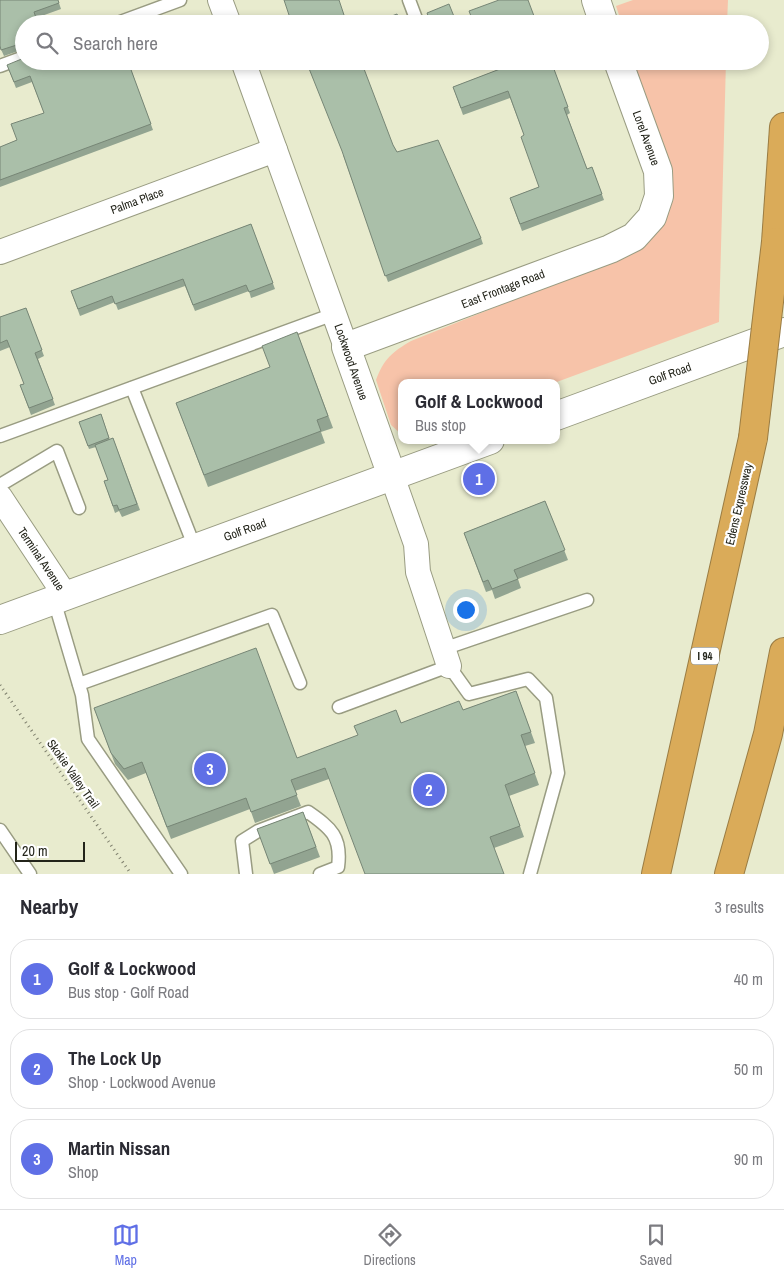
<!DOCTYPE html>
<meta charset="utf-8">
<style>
body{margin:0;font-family:"Archivo Narrow",sans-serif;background:#f2f2f3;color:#2b2b33}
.scale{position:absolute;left:15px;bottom:12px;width:70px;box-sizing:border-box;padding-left:5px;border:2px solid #23241a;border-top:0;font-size:14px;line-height:18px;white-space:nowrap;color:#23241a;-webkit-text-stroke:4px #fff;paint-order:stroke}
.you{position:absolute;left:465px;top:609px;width:18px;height:18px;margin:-12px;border:4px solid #fff;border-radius:50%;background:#1a73e8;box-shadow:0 0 0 8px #1a73e833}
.badge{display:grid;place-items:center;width:32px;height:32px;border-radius:50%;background:#5f6fe6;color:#fff;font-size:16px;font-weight:700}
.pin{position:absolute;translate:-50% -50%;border:2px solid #fff;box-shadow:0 1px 5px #0006}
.popup{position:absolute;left:398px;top:379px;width:162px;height:65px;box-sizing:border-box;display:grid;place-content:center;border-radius:10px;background:#fff;filter:drop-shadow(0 1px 4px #0005);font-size:16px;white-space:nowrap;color:#7c7c81}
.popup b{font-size:19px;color:#2b2b33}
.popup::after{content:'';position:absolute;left:50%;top:100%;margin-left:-10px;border:10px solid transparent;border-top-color:#fff}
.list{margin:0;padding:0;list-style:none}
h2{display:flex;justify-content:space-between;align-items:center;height:65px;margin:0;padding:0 20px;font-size:21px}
h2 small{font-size:16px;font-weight:400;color:#7c7c81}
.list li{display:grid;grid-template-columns:32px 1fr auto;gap:15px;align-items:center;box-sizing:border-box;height:80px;margin:0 10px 10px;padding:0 10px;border:1px solid #e1e1e2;border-radius:20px}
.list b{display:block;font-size:19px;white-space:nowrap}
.list p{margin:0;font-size:16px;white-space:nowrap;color:#7c7c81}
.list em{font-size:16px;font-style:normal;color:#7c7c81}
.icon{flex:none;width:28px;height:28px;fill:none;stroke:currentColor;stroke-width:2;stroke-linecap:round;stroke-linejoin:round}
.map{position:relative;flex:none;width:784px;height:874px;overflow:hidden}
.search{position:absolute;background:#fff;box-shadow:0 2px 8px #0003;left:15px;right:15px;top:15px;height:55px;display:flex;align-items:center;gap:12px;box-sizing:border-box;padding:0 18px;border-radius:28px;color:#7c7c81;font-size:19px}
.sheet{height:335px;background:#fff}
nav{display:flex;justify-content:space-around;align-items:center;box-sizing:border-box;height:70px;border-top:1px solid #e1e1e2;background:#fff;font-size:14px;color:#7c7c81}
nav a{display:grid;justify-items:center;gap:2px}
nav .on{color:#5f6fe6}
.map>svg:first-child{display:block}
.green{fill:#f7c3a9}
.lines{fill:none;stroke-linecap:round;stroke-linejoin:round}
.service-casing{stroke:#999c82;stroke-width:15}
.minor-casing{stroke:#999c82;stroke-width:26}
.tertiary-casing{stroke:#999c82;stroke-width:30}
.secondary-casing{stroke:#999c82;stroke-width:30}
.motorway-casing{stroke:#9a7c43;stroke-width:30}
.path{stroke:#80826f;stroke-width:3;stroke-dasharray:1 4;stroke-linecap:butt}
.service{stroke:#fff;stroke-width:12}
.minor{stroke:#fff;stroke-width:24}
.tertiary{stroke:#fff;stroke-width:28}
.secondary{stroke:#fff;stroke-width:28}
.motorway{stroke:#daab59;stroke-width:28}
.motorway-bridge-casing{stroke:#9a7c43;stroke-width:30;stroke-linecap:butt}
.motorway-bridge{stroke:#daab59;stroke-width:28}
.wall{fill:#92a491}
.building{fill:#aabfa9;stroke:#778676}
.labels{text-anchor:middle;stroke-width:4.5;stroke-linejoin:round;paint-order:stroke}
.shield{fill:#fff;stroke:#65665f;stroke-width:1}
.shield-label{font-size:11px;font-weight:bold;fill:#23241a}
.street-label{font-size:12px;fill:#23241a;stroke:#fff}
</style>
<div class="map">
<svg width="784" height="874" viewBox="0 0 784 874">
<rect width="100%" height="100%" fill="#e8ebce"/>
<!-- green -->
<g class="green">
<path d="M633,0H728L727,24H622L616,6Z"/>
<path d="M634,61H726L719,322L554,383H402L401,434L391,425L376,380C384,359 392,352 411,341L613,260L664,221L671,204L673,183Z"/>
</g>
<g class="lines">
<!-- service casing -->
<g class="service-casing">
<g id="service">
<path d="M409,0L418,24"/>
<path d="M115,24L180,0"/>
<path d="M0,66L24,57"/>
<path d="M132,388L195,548"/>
<path d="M0,436L334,314"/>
<path d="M0,485L57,451L79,508"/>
<path d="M54,600L82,695L88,739L181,874"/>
<path d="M443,649L587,600"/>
<path d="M79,684L272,615L300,683"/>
<path d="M339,707L449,666L469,694L528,679L546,698L558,773L530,874"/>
<path d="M0,830L30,874"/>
<path d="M246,874L242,841L258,831L308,812C331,828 342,837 338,867L320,874"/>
</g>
</g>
<!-- minor casing -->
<g class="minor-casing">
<g id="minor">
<path d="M220,0L229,24"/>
<path d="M243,61L346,347"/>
<path d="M0,252L275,150"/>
<path d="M392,476L416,544L418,572L449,666"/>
<path d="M0,497L65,595"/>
</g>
</g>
<!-- tertiary casing -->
<g class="tertiary-casing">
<g id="tertiary">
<path d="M596,0L604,24"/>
<path d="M392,476L346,347L610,249L634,237L652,217L659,196L658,171L618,61"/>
</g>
</g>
<!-- secondary casing -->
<g class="secondary-casing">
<g id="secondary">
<path d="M556,416L784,332"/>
<path d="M0,620L490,440"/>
</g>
</g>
<!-- motorway casing -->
<g class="motorway-casing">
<g id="motorway">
<path d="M776,242L784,127"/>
<path d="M656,874L753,438"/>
<path d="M729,874L768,734L784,652"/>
</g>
</g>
<!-- path -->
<path class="path" d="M0,685L131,874"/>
<!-- service -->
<use href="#service" class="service"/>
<!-- minor -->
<use href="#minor" class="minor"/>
<!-- tertiary -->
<use href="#tertiary" class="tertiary"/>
<!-- secondary -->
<use href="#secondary" class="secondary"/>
<!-- motorway -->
<use href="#motorway" class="motorway"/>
<!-- motorway-bridge casing -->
<g class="motorway-bridge-casing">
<path id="motorway-bridge" d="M753,438L776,242"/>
</g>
<!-- motorway-bridge -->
<use href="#motorway-bridge" class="motorway-bridge"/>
</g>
<!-- wall -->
<g class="wall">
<path d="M0,0H58L61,9L36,18L24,24V49L4,56L0,47Z"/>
<path d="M551,61L570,113L567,115L587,169L592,167L604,200L522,231L510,198L539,187L524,135L510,98L463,115L453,87L500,69Z"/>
<path d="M7,65L124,69L130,67L153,130L0,187V147L17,140L44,113L32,82L16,88Z"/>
<path d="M393,145L397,152L481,238L483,244L388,282L343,155Z"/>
<path d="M251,224L275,289L251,298L249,291L195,311L185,286L118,310L115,302L80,316L71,291Z"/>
<path d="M26,308L44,356L38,359L55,405L31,415L20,385L24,384L10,347L0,351V317Z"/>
<path d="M297,332L333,428L321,432L325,443L208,487L176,403L270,367Z"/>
<path d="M101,414L110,440L113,438L140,510L122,517L119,511L115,513L104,481L108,480L96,447L89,449L79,422Z"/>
<path d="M545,501L568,560L518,579L521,588L495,599L492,590L486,592L464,533Z"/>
<path d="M516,691L535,743L525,746L539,785L509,796L524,837L494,848L329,779L295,791L301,806L255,823L250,809L171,839L146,773L128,780L115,764L94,708L297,758L401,723L463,710Z"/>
<path d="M303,812L320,857L274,874L257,829Z"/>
</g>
<!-- building -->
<g class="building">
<path d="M0,0H58L59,3L34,12L38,24H24V44L23,43L1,50L0,46Z"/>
<path d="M284,0H339L347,24H292Z"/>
<path d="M499,0H528L537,24H474L469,11Z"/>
<path d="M449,4L457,24H431L427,13Z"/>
<path d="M397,14L401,24H371Z"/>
<path d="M24,58V61H121L124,69L130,67L151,124L0,180V147L17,140L11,124L44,113L30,76L14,82L7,65Z"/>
<path d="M306,61H361L393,145L397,152L438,140L481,238L385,276L342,151Z"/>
<path d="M498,61H551L568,107L564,108L587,169L592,167L602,194L520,224L510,198L539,187L521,137L524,135L508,91L461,108L453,87L500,69Z"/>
<path d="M251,224L273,283L249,292L246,285L193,305L183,279L115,304L112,296L78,309L71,291Z"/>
<path d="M26,308L42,350L35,353L53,399L29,408L20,385L24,384L7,340L0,343V317Z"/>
<path d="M297,332L328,416L317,420L321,431L204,475L176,403L270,367L262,346Z"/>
<path d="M101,414L109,438L88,446L79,422Z"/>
<path d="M113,438L137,504L119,510L117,505L113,506L104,481L108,480L95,445Z"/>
<path d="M545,501L565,550L514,570L518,579L492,589L488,580L483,582L464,533Z"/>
<path d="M256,648L297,758L358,735L354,726L396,710L401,723L459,701L463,710L516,691L531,732L521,735L535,773L505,785L520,826L490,837L504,874H365L325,768L291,780L297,795L251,812L246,798L167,827L142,762L124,769L111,753L94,708Z"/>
<path d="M303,812L316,847L270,864L257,829Z"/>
</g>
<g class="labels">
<!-- shield labels -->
<rect class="shield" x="691" y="647.5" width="28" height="17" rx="4"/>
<g class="shield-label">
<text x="705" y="660">I 94</text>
</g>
<!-- street labels -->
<g class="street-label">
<text transform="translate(646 138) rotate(70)" y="4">Lorel Avenue</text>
<text transform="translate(137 201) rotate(-20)" y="4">Palma Place</text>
<text transform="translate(503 289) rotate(-21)" y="4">East Frontage Road</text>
<text transform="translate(351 362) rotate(71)" y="4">Lockwood Avenue</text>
<text transform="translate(670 374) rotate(-20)" y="4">Golf Road</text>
<text transform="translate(739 504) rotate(-77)" y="4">Edens Expressway</text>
<text transform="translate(245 530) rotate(-20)" y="4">Golf Road</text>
<text transform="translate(41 559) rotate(56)" y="4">Terminal Avenue</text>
<text transform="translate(73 774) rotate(55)" y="4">Skokie Valley Trail</text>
</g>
</g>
</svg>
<div class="scale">20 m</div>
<div class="you"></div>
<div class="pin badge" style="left:479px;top:479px">1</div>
<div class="popup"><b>Golf &amp; Lockwood</b>Bus stop</div>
<div class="pin badge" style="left:429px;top:790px">2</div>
<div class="pin badge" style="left:210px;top:769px">3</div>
<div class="search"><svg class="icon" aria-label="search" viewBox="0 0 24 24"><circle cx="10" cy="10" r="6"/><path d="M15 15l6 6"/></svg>Search here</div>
</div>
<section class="sheet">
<h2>Nearby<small>3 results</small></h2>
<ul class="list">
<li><span class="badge">1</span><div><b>Golf &amp; Lockwood</b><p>Bus stop · Golf Road</p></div><em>40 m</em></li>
<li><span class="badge">2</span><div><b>The Lock Up</b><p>Shop · Lockwood Avenue</p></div><em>50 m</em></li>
<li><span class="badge">3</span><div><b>Martin Nissan</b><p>Shop</p></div><em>90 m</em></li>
</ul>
</section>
<nav>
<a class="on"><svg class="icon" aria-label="map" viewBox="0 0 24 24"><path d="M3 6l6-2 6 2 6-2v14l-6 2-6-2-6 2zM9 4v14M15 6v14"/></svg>Map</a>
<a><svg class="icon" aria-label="directions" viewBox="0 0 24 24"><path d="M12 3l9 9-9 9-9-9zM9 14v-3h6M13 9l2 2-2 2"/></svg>Directions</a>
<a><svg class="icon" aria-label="saved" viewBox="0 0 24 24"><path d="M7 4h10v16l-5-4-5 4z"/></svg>Saved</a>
</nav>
